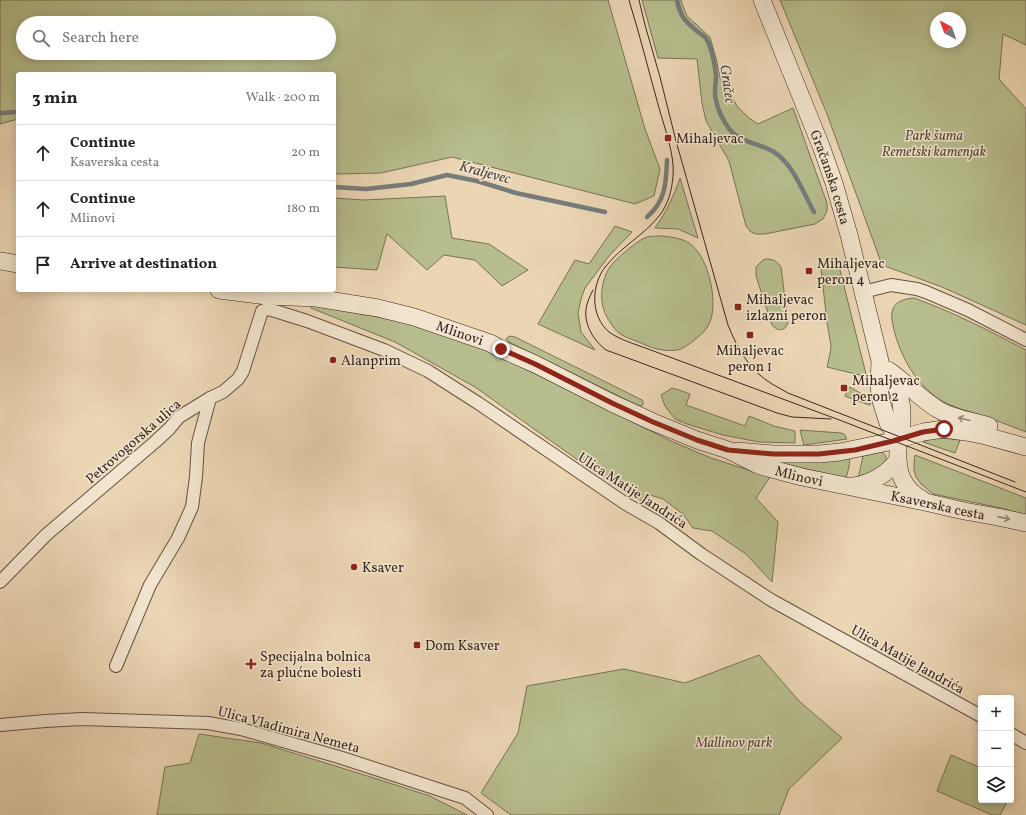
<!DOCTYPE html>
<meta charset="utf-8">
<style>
body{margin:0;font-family:Vollkorn,serif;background:#f2f2f2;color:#222}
.controls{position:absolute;right:12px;bottom:12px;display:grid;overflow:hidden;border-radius:4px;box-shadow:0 2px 10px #0003}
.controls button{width:36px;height:36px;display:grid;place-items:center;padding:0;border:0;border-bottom:1px solid #e0e0e0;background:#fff;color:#222;font:20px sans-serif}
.compass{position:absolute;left:930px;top:12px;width:36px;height:36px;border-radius:50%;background:#fff;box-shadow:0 2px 10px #0003;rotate:319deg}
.stop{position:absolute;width:12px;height:12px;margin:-9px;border:3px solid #8f2418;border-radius:50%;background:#fff}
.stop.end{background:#8f2418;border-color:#fff;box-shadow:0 1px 4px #0008}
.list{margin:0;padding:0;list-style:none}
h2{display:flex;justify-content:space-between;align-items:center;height:52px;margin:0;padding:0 16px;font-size:17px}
h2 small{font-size:13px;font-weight:400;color:#767676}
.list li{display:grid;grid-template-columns:26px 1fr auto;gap:12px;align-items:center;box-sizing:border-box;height:56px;padding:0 16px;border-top:1px solid #e0e0e0}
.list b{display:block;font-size:15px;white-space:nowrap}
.list p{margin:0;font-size:13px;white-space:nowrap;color:#767676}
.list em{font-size:13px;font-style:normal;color:#767676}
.icon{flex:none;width:22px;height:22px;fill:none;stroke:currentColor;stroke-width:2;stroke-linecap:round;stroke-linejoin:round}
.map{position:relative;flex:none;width:1026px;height:815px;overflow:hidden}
.search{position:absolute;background:#fff;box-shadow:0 2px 10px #0003;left:16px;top:16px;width:320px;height:44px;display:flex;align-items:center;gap:10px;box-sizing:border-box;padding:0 14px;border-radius:22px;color:#767676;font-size:15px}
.panel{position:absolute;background:#fff;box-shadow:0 2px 10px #0003;left:16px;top:72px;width:320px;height:220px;border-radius:4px}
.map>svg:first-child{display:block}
.green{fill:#b7bd8d;stroke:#787256;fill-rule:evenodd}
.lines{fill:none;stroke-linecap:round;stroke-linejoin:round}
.stream{stroke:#767c7b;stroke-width:4.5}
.street-casing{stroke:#665244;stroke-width:14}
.secondary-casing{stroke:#39261f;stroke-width:18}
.street{stroke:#f2e4ce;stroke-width:12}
.secondary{stroke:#f2e4ce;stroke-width:17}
.tram{stroke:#39261f;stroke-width:1}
.oneway{stroke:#968576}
.route{stroke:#8f2418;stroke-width:5}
.poi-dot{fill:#8f2418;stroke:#f2e4ce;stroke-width:1.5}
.labels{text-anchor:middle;stroke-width:3;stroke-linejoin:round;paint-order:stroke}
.park-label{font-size:14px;font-style:italic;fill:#584c3a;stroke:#f2e4ce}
.poi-label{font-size:14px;fill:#39261f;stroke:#f2e4ce;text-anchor:start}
.street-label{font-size:14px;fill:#39261f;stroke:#f2e4ce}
.water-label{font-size:15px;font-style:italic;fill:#524a45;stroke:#f2e4ce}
</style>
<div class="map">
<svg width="1026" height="815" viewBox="0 0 1026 815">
<rect width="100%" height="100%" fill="#ebd5b3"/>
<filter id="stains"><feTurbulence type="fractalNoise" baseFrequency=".005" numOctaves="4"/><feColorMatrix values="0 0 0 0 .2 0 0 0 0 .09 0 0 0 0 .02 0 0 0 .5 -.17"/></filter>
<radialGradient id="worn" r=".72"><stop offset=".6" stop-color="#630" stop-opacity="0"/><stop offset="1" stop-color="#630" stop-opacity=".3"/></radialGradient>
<!-- green -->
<g class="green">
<path d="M0,0H608L645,129L660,169L654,196L635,204L452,157L381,173L334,174V74H18V119L0,124ZM23,23H329V53H23Z"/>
<path d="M642,0H681L682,4L687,16L710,37L716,58L720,77L737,106L749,118L758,124L793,108L827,203V211L823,219L815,224L765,234H756L751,232L746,226L729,161L706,121L702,103L697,59L658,58Z"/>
<path d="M780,0H1026V45L1003,34L999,79L1026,109V325L942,287L882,265L827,114ZM936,18H960V42H936Z"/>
<path d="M680,178L698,238L678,229L655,228C666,212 674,196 680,178Z"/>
<path d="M445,196L452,238L489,244L528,270L502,286L475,260L444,255L427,270L387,234L377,270L334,267V198L364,200Z"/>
<path d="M615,226L632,232L609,256L585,288L581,299L578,313L581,332L595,350L538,324L575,260L589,264Z"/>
<path d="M662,236C671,237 681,238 689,243C709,256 720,306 708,326C704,333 698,337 693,341C688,345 683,349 677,350C663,352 651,348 639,342C633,340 627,338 622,335C616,332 612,325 608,319C599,304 600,286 608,270C612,263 619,257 625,252C631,247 639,240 647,237C652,236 657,236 662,236Z"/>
<path d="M766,259C773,259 777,261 781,267L788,323C785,332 777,331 772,325L756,276V267L763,260Z"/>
<path d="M838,264L840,270L866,374L864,376L827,367L830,354L831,346L827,322L821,269L825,266Z"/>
<path d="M914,298C953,312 990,331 1026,350V432C1010,426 994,419 977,414C967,411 957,408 948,404C917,390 897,352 892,320C890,304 900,299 914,298Z"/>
<path d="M311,305L406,322L489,351L671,441L711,458L770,477L756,498L778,522L772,582L746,554L712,531L693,528L683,514L663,499L650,495L645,503L589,468L475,387L395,342L311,308Z"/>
<path d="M509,336L515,337L642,400L643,402V405L639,406L509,342L506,339Z"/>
<path d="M849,387C858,391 866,396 871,404L869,405L845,396Z"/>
<path d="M672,388L679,390L690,394L686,405L745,426L749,416L774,426L795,431V443L759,442L723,435L687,424L675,419L665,406L661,395Z"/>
<path d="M800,430L841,433L844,434L847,439L804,445Z"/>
<path d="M931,438H942L960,440L955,453L923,442Z"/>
<path d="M881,452C887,454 887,460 885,466L858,479L863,456Z"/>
<path d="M915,455L1026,498V515L1001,508L933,494L921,484L916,477L914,470V463Z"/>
<path d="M850,458L849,467L846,478L784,464V461Z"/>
<path d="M759,655L799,701L842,738L789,789L779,815H511L481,793L518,733L527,686L624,669L685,683Z"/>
<path d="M199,734L261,743L374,778L430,796L467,815H157L165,767L190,763Z"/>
<path d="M951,755L981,768V800H1008L1000,815H992L937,791Z"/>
</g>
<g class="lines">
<!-- stream -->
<g class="stream">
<path d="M677,0C680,17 686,22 698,32C701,34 706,37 707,40C712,48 716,70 716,79C715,86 714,94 716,100C718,111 724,122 730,130C741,143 760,143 774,152C793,164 803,192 814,212"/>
<path d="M0,113L18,112"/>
<path d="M334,187L366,189L411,184L447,175L477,181L516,193L605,212"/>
<path d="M647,217C666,201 666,183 667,160"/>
</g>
<!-- street casing -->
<g class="street-casing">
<g id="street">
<path d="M863,292L891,285L917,289L926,292L968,310L1026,340"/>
<path d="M0,582L46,535L155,442L169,429L179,417L210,398L223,392L238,379L243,371L262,311L267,309L275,311L307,321L384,350L428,371L478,403L626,504L659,523L701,554L771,600L981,716"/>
<path d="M116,666L150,585L178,538L192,507L196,477L198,443L210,398"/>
<path d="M0,725L45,721L82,719L208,723L241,729L339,757L465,798L487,815"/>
<path d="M1011,734L1026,743"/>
</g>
</g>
<!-- secondary casing -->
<g class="secondary-casing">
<g id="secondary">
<path id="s1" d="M762,0L821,146L834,183L849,235L880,361L879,386L881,401L888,423L898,440"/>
<path d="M0,261L18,264"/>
<path id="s2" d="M219,290L267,296L316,298L378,308L414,317L490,343L501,349L535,364L612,403L653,422L697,440L728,450L758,465L768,468L802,477L925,502L964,511L998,517L1026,523"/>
<path d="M888,370C906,382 920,399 939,410C955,419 973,421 989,426"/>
<path d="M890,373C898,387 903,405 902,421C902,427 900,433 898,439C897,443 898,447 898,451C897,473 903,489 923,500"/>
<path d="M738,451L773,454H819L840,452L893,441L923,432L944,429L966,432L986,436L1026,447"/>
<path d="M854,486C872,483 886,475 897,461"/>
</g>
</g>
<!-- street -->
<use href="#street" class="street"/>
<!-- secondary -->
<use href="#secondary" class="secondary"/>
<!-- tram -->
<g class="tram">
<path d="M629,0C640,36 649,72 659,108C665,129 675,156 673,176C672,190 668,205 659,216C644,235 621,247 606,266C591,284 590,316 609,332C620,340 635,344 648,349L842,421L1026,492"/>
<path d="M639,0L645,25L660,77L676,141L728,325C737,348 750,371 772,384C777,387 783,390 788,393L1015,482"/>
<path d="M593,290C590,296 587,302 586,309C584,325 594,341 606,350L777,413L792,417L831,419"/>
</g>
</g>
<!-- one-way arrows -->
<defs><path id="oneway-shaft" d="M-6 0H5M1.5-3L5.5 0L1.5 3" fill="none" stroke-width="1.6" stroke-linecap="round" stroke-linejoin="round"/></defs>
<g class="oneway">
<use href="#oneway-shaft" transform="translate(964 419) rotate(-166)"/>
<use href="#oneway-shaft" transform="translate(1004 518) rotate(13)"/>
</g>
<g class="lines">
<!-- route -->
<path class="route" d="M501,349L535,364L612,403L653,422L697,440L728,450L773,454H819L855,450L893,441L923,432L944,429"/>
</g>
<!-- markers -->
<g class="poi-dot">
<rect x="664" y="134" width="8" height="8" rx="2"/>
<rect x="805" y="267" width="8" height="8" rx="2"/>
<rect x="734" y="303" width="8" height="8" rx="2"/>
<rect x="746" y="331" width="8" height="8" rx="2"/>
<circle cx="333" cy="360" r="4"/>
<rect x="840" y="384" width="8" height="8" rx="2"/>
<circle cx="354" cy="567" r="4"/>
<rect x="413" y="641" width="8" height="8" rx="2"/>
<path d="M249 658h4v4h4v4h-4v4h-4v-4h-4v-4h4z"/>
</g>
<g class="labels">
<!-- park labels -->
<g class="park-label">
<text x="934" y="140">Park šuma<tspan x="934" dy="16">Remetski kamenjak</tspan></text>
<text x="734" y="747">Mallinov park</text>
</g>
<!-- poi labels -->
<g class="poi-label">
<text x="676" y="143">Mihaljevac</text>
<text x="817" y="268">Mihaljevac<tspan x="817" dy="16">peron 4</tspan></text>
<text x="746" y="304">Mihaljevac<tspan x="746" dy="16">izlazni peron</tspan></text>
<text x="750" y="355" text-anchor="middle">Mihaljevac<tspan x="750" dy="16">peron 1</tspan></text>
<text x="341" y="365">Alanprim</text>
<text x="852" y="385">Mihaljevac<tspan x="852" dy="16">peron 2</tspan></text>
<text x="362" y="572">Ksaver</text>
<text x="425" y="650">Dom Ksaver</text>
<text x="260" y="661">Specijalna bolnica<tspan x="260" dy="16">za plućne bolesti</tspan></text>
</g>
<!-- street labels -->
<g class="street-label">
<text dy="5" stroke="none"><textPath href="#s1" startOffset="190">Gračanska cesta</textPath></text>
<text dy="5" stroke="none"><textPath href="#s2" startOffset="246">Mlinovi</textPath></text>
<text transform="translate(133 441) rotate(-41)" y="5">Petrovogorska ulica</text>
<text dy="5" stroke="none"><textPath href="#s2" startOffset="615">Mlinovi</textPath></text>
<text transform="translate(633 490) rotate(33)" y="5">Ulica Matije Jandrića</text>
<text dy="5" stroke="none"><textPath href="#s2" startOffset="757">Ksaverska cesta</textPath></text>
<text transform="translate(908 659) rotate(29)" y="5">Ulica Matije Jandrića</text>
<text transform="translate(289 729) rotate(15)" y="5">Ulica Vladimira Nemeta</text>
</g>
<!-- water labels -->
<g class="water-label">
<text transform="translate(728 84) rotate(82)" y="5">Gračec</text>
<text transform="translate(485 172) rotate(15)" y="5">Kraljevec</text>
</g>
</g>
<rect width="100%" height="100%" filter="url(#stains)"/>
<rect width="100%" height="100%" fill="url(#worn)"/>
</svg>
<div class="controls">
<button>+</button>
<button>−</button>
<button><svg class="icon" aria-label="layers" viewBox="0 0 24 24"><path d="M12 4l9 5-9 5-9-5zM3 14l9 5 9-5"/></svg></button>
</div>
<svg class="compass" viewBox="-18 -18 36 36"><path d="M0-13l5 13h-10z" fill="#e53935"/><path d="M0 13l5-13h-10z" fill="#767676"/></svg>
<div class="stop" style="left:944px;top:429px"></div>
<div class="stop end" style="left:501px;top:349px"></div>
<div class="search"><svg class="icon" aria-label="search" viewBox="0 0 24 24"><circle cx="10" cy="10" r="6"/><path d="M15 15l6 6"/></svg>Search here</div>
<section class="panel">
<h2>3 min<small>Walk · 200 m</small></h2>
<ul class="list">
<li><svg class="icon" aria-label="ahead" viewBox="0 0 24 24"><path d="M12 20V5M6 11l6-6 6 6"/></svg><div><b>Continue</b><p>Ksaverska cesta</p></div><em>20 m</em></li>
<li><svg class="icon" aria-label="ahead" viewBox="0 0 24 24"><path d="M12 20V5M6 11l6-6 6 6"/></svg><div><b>Continue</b><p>Mlinovi</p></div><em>180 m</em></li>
<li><svg class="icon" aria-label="arrive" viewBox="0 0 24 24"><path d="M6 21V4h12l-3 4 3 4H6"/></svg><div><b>Arrive at destination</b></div></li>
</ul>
</section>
</div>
